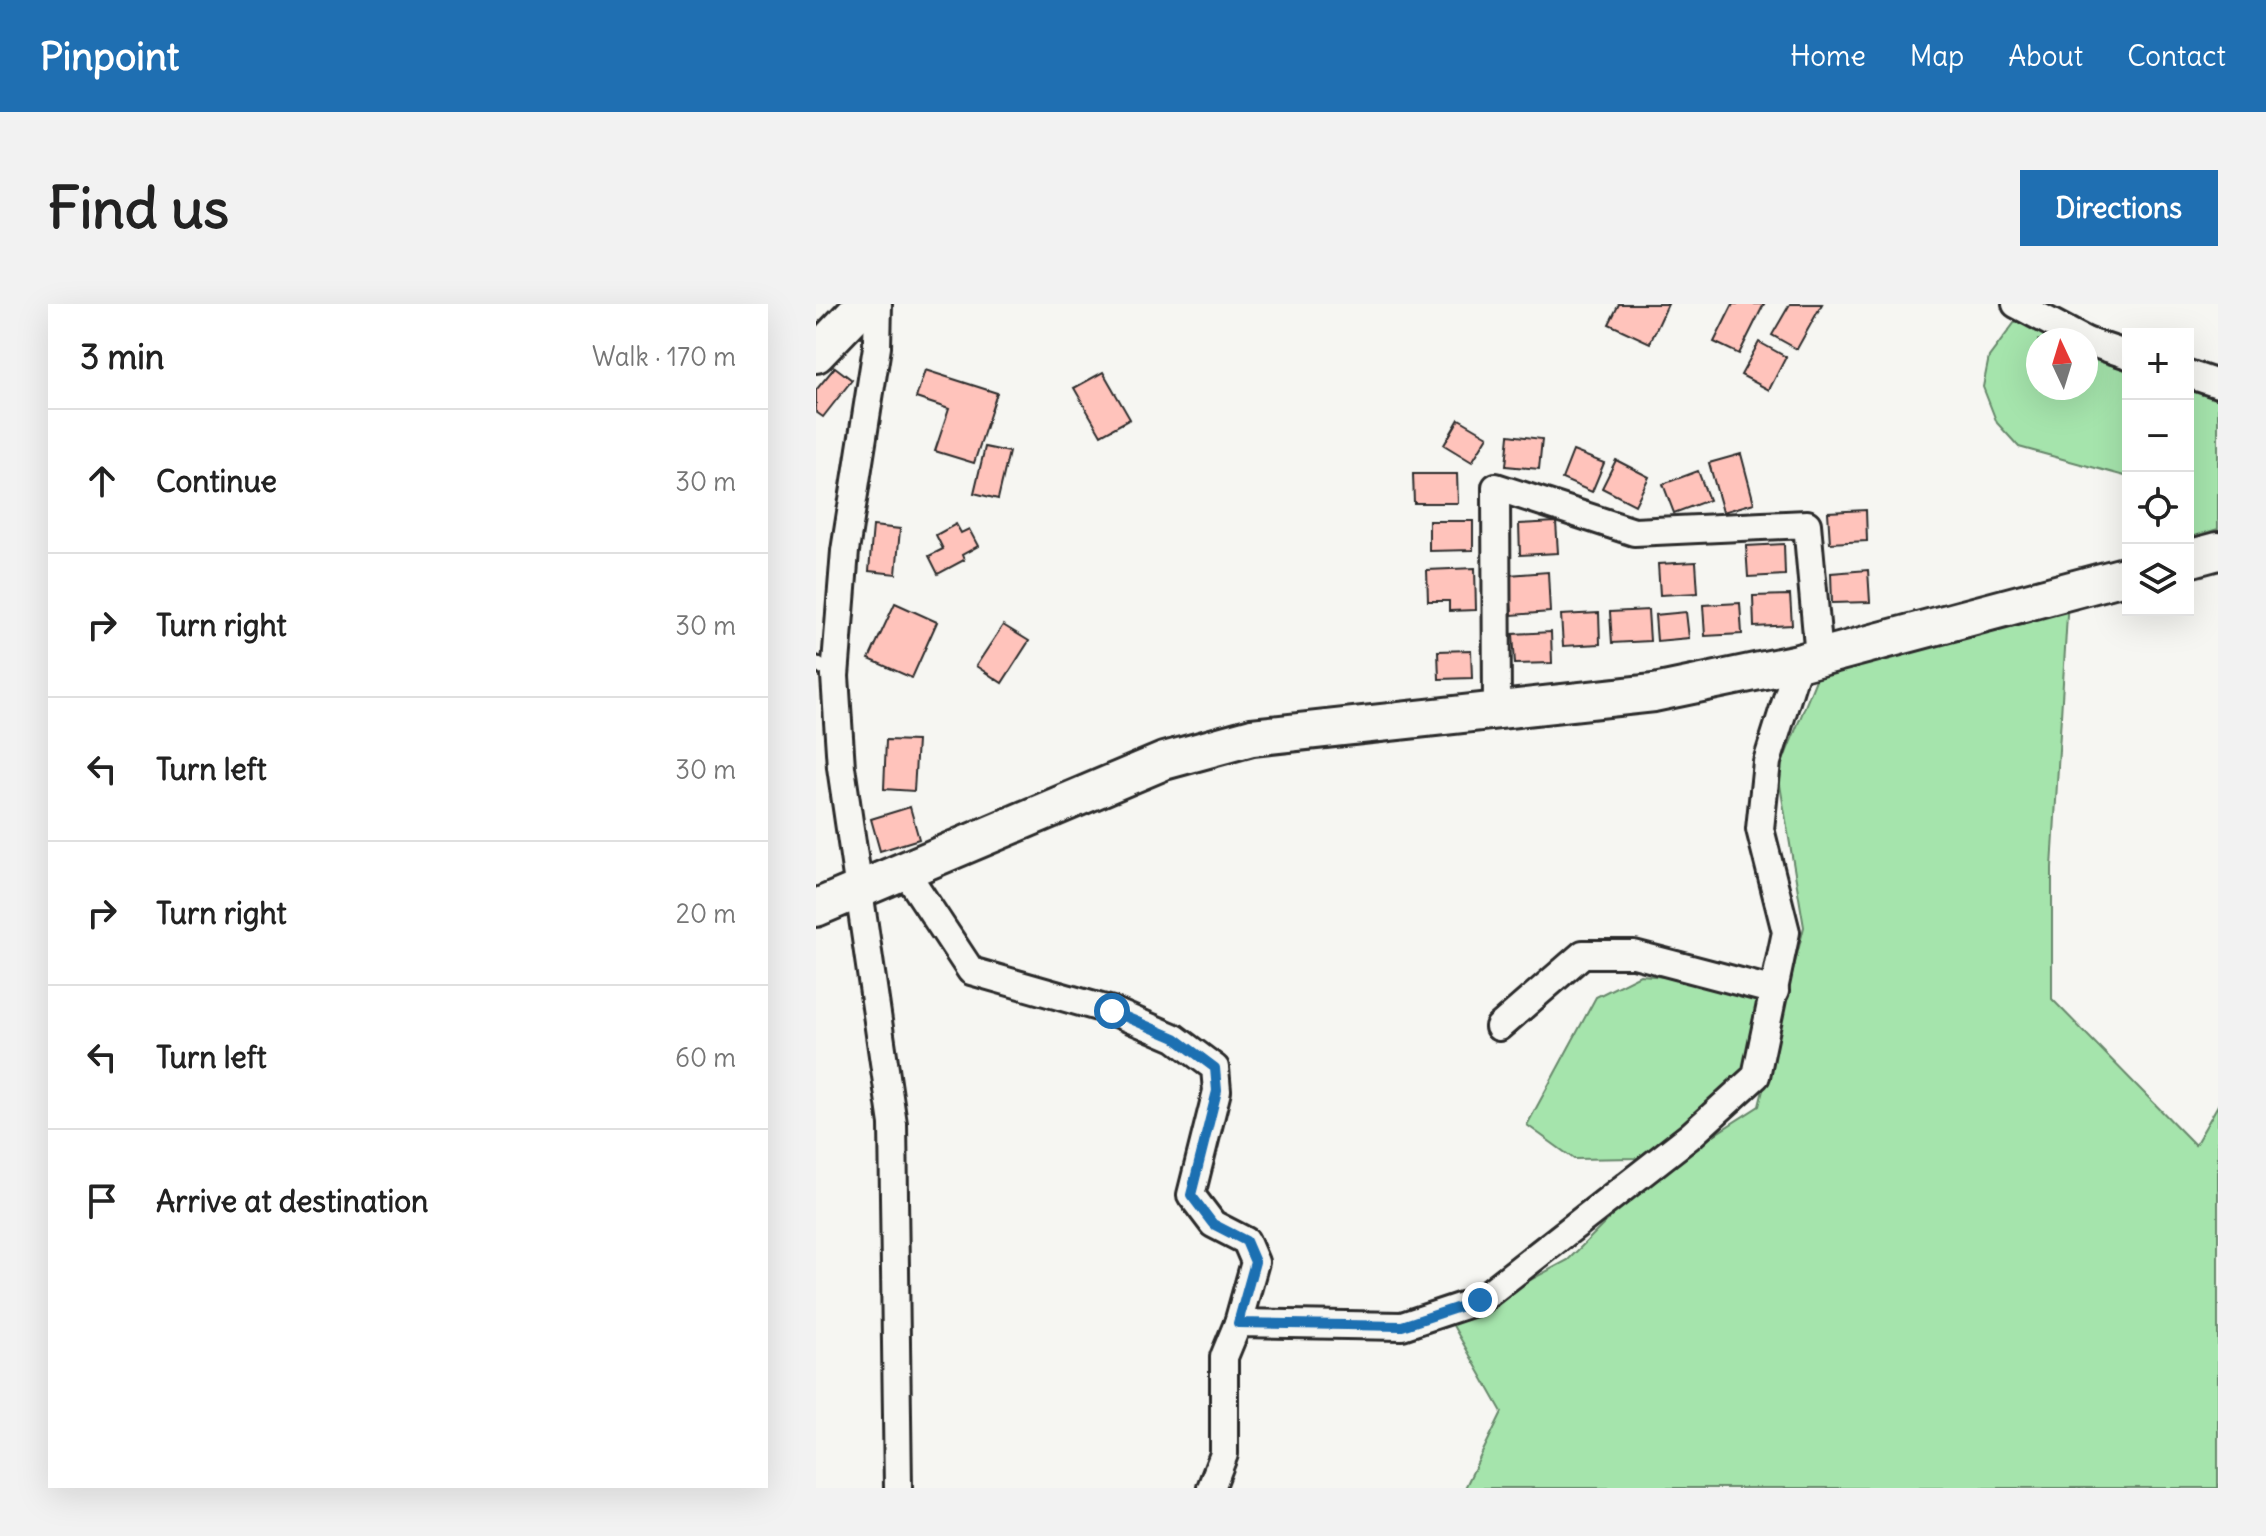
<!DOCTYPE html>
<meta charset="utf-8">
<style>
body{margin:0;font-family:Delius,sans-serif;background:#f2f2f2;color:#222}
.controls{position:absolute;right:24px;top:24px;display:grid;overflow:hidden;border-radius:0px;box-shadow:0 8px 32px #0002}
.controls button{width:72px;height:72px;display:grid;place-items:center;padding:0;border:0;border-bottom:2px solid #e0e0e0;background:#fff;color:#222;font:40px sans-serif}
.compass{position:absolute;left:1210px;top:24px;width:72px;height:72px;border-radius:50%;background:#fff;box-shadow:0 8px 32px #0002;rotate:356deg}
.stop{position:absolute;width:24px;height:24px;margin:-18px;border:6px solid #1f6fb2;border-radius:50%;background:#fff}
.stop.end{background:#1f6fb2;border-color:#fff;box-shadow:0 2px 8px #0008}
.list{margin:0;padding:0;list-style:none}
h2{display:flex;justify-content:space-between;align-items:center;height:104px;margin:0;padding:0 32px;font-size:34px}
h2 small{font-size:26px;font-weight:400;color:#767676}
.list li{display:grid;grid-template-columns:52px 1fr auto;gap:24px;align-items:center;box-sizing:border-box;height:144px;padding:0 32px;border-top:2px solid #e0e0e0}
.list b{display:block;font-size:30px;white-space:nowrap}
.list em{font-size:26px;font-style:normal;color:#767676}
.icon{flex:none;width:44px;height:44px;fill:none;stroke:currentColor;stroke-width:2;stroke-linecap:round;stroke-linejoin:round}
.map{position:relative;flex:none;width:1402px;height:1184px;overflow:hidden;border-radius:0px}
header{display:flex;align-items:center;gap:48px;box-sizing:border-box;height:112px;padding:0 40px;background:#1f6fb2;color:#fff}
header strong{font-size:38px}
nav{display:flex;gap:44px;margin-inline-start:auto;font-size:28px}
.intro{display:flex;align-items:center;justify-content:space-between;box-sizing:border-box;height:192px;padding:0 48px}
h1{margin:0;font-size:56px}
.button{padding:20px 36px;border-radius:0px;background:#1f6fb2;color:#fff;font-size:28px;font-weight:700}
main{display:flex;gap:48px;padding:0 48px}
aside{flex:1;background:#fff;border-radius:0px;box-shadow:0 8px 32px #0002}
.map>svg:first-child{display:block}
.green{fill:#a5e4ac;stroke:#68886c;stroke-width:2}
.building{fill:#ffc3bb;stroke:#2b2b2b;stroke-width:2}
.lines{fill:none;stroke-linecap:round;stroke-linejoin:round}
.lane-casing{stroke:#2b2b2b;stroke-width:18}
.street-casing{stroke:#2b2b2b;stroke-width:32}
.secondary-casing{stroke:#2b2b2b;stroke-width:42}
.lane{stroke:#f6f6f2;stroke-width:12}
.street{stroke:#f6f6f2;stroke-width:26}
.secondary{stroke:#f6f6f2;stroke-width:36}
.route{stroke:#1f6fb2;stroke-width:10}
</style>
<header>
<strong>Pinpoint</strong>
<nav><a>Home</a><a>Map</a><a>About</a><a>Contact</a></nav>
</header>
<div class="intro"><h1>Find us</h1><a class="button">Directions</a></div>
<main>
<aside>
<h2>3 min<small>Walk · 170 m</small></h2>
<ul class="list">
<li><svg class="icon" aria-label="ahead" viewBox="0 0 24 24"><path d="M12 20V5M6 11l6-6 6 6"/></svg><div><b>Continue</b></div><em>30 m</em></li>
<li><svg class="icon" aria-label="right" viewBox="0 0 24 24"><path d="M7 20v-9h11M14 6l5 5-5 5"/></svg><div><b>Turn right</b></div><em>30 m</em></li>
<li><svg class="icon" aria-label="left" viewBox="0 0 24 24"><path d="M17 20v-9H6M10 6l-5 5 5 5"/></svg><div><b>Turn left</b></div><em>30 m</em></li>
<li><svg class="icon" aria-label="right" viewBox="0 0 24 24"><path d="M7 20v-9h11M14 6l5 5-5 5"/></svg><div><b>Turn right</b></div><em>20 m</em></li>
<li><svg class="icon" aria-label="left" viewBox="0 0 24 24"><path d="M17 20v-9H6M10 6l-5 5 5 5"/></svg><div><b>Turn left</b></div><em>60 m</em></li>
<li><svg class="icon" aria-label="arrive" viewBox="0 0 24 24"><path d="M6 21V4h12l-3 4 3 4H6"/></svg><div><b>Arrive at destination</b></div></li>
</ul>
</aside>
<div class="map">
<svg width="1402" height="1184" viewBox="0 0 1402 1184">
<rect width="100%" height="100%" fill="#f6f6f2"/>
<filter id="ink" filterUnits="userSpaceOnUse"><feTurbulence type="fractalNoise" baseFrequency=".0125" numOctaves="2"/><feDisplacementMap in="SourceGraphic" scale="16" xChannelSelector="R" yChannelSelector="G"/><feConvolveMatrix kernelMatrix="1 2 1 2 8 2 1 2 1" color-interpolation-filters="sRGB"/></filter>
<g filter="url(#ink)">
<!-- green -->
<g class="green">
<path d="M1202,14L1249,36H1222V84H1270V46L1312,61V173L1203,143L1181,119L1167,83L1173,53Z"/>
<path d="M1372,83L1402,94V225L1372,234Z"/>
<path d="M1252,294L1236,564V695L1379,841L1402,801V1184H649L686,1108L635,1018L752,956L840,868L943,802L988,623L962,469L1003,368Z"/>
<path d="M824,671L879,675L948,690L944,757L892,810L821,854L758,855L711,821L780,693Z"/>
</g>
<!-- building -->
<g class="building">
<path d="M803,0H852L834,39L793,20Z"/>
<path d="M917,0H948L923,50L898,38Z"/>
<path d="M974,0H1006L981,45L956,31Z"/>
<path d="M943,38L970,53L953,86L925,71Z"/>
<path d="M19,63L36,76L7,113L0,108V86Z"/>
<path d="M109,66L181,89L158,159L119,147L133,105L100,94Z"/>
<path d="M287,68L314,115L285,131L258,84Z"/>
<path d="M643,115L672,132L656,158L628,141Z"/>
<path d="M693,131L726,135L723,165L690,162Z"/>
<path d="M169,143L193,148L182,195L158,189Z"/>
<path d="M757,147L788,159L776,188L746,175Z"/>
<path d="M925,150L938,199L907,208L893,159Z"/>
<path d="M800,156L833,173L819,201L786,184Z"/>
<path d="M882,167L893,196L858,209L847,180Z"/>
<path d="M597,170H641L642,199H598Z"/>
<path d="M1050,206L1051,237L1014,239L1012,208Z"/>
<path d="M613,217H657V246L613,247Z"/>
<path d="M740,218L742,249L704,251L703,220Z"/>
<path d="M140,220L145,229L153,225L162,242L146,251L148,256L122,270L113,252L127,245L120,231Z"/>
<path d="M57,222L84,225L80,270L53,267Z"/>
<path d="M968,240L969,271L932,273L930,242Z"/>
<path d="M880,258L882,289L844,291L842,260Z"/>
<path d="M659,264L660,306L633,307V297H612L611,266Z"/>
<path d="M1052,266L1054,298L1016,299L1015,269Z"/>
<path d="M732,268L734,308L696,311L693,271Z"/>
<path d="M974,291L976,321L938,323L937,292Z"/>
<path d="M79,299L121,318L96,374L53,355Z"/>
<path d="M924,299L926,330L889,332L887,301Z"/>
<path d="M832,306L834,337L796,339L794,308Z"/>
<path d="M870,308L873,334L841,337L839,311Z"/>
<path d="M783,309L784,340L747,342L745,311Z"/>
<path d="M187,321L213,337L186,379L160,362Z"/>
<path d="M735,328L736,359L699,360L697,330Z"/>
<path d="M655,346L656,374L623,375L622,347Z"/>
<path d="M70,436L101,437L98,487L68,485Z"/>
<path d="M94,503L103,535L64,547L55,515Z"/>
</g>
<g class="lines">
<!-- lane casing -->
<g class="lane-casing">
<path id="lane" d="M0,359L19,372"/>
</g>
<!-- street casing -->
<g class="street-casing">
<g id="street">
<path d="M62,0L61,43L29,247L19,372L25,463L77,820L82,1184"/>
<path d="M1200,0L1268,36"/>
<path d="M1270,37L1312,51"/>
<path d="M1372,70L1402,80"/>
<path d="M681,405L680,183L818,228L991,220L1003,353"/>
<path d="M89,567L155,667L296,707L359,734L399,764L401,787L375,891L397,920L430,937L439,958L422,1019"/>
<path d="M683,723L767,650H818L959,687"/>
<path d="M395,1184L408,1150V1053L422,1019L586,1022L664,996L874,832L940,772L970,628L944,525L951,458L982,359"/>
</g>
</g>
<!-- secondary casing -->
<g class="secondary-casing">
<g id="secondary">
<path d="M0,50L48,0"/>
<path d="M1372,255L1402,247"/>
<path d="M0,604L348,457L436,433L838,389L982,359L1312,271"/>
</g>
</g>
<!-- lane -->
<use href="#lane" class="lane"/>
<!-- street -->
<use href="#street" class="street"/>
<!-- secondary -->
<use href="#secondary" class="secondary"/>
</g>
</g>
<g class="lines" filter="url(#ink)">
<!-- route -->
<path class="route" d="M296,707L359,734L399,764L401,787L375,891L397,920L430,937L439,958L422,1019L586,1022L664,996"/>
</g>
</svg>
<div class="controls">
<button>+</button>
<button>−</button>
<button><svg class="icon" aria-label="locate" viewBox="0 0 24 24"><circle cx="12" cy="12" r="6"/><path d="M12 2v4M12 18v4M2 12h4M18 12h4"/></svg></button>
<button><svg class="icon" aria-label="layers" viewBox="0 0 24 24"><path d="M12 4l9 5-9 5-9-5zM3 14l9 5 9-5"/></svg></button>
</div>
<svg class="compass" viewBox="-18 -18 36 36"><path d="M0-13l5 13h-10z" fill="#e53935"/><path d="M0 13l5-13h-10z" fill="#767676"/></svg>
<div class="stop" style="left:296px;top:707px"></div>
<div class="stop end" style="left:664px;top:996px"></div>
</div>
</main>
